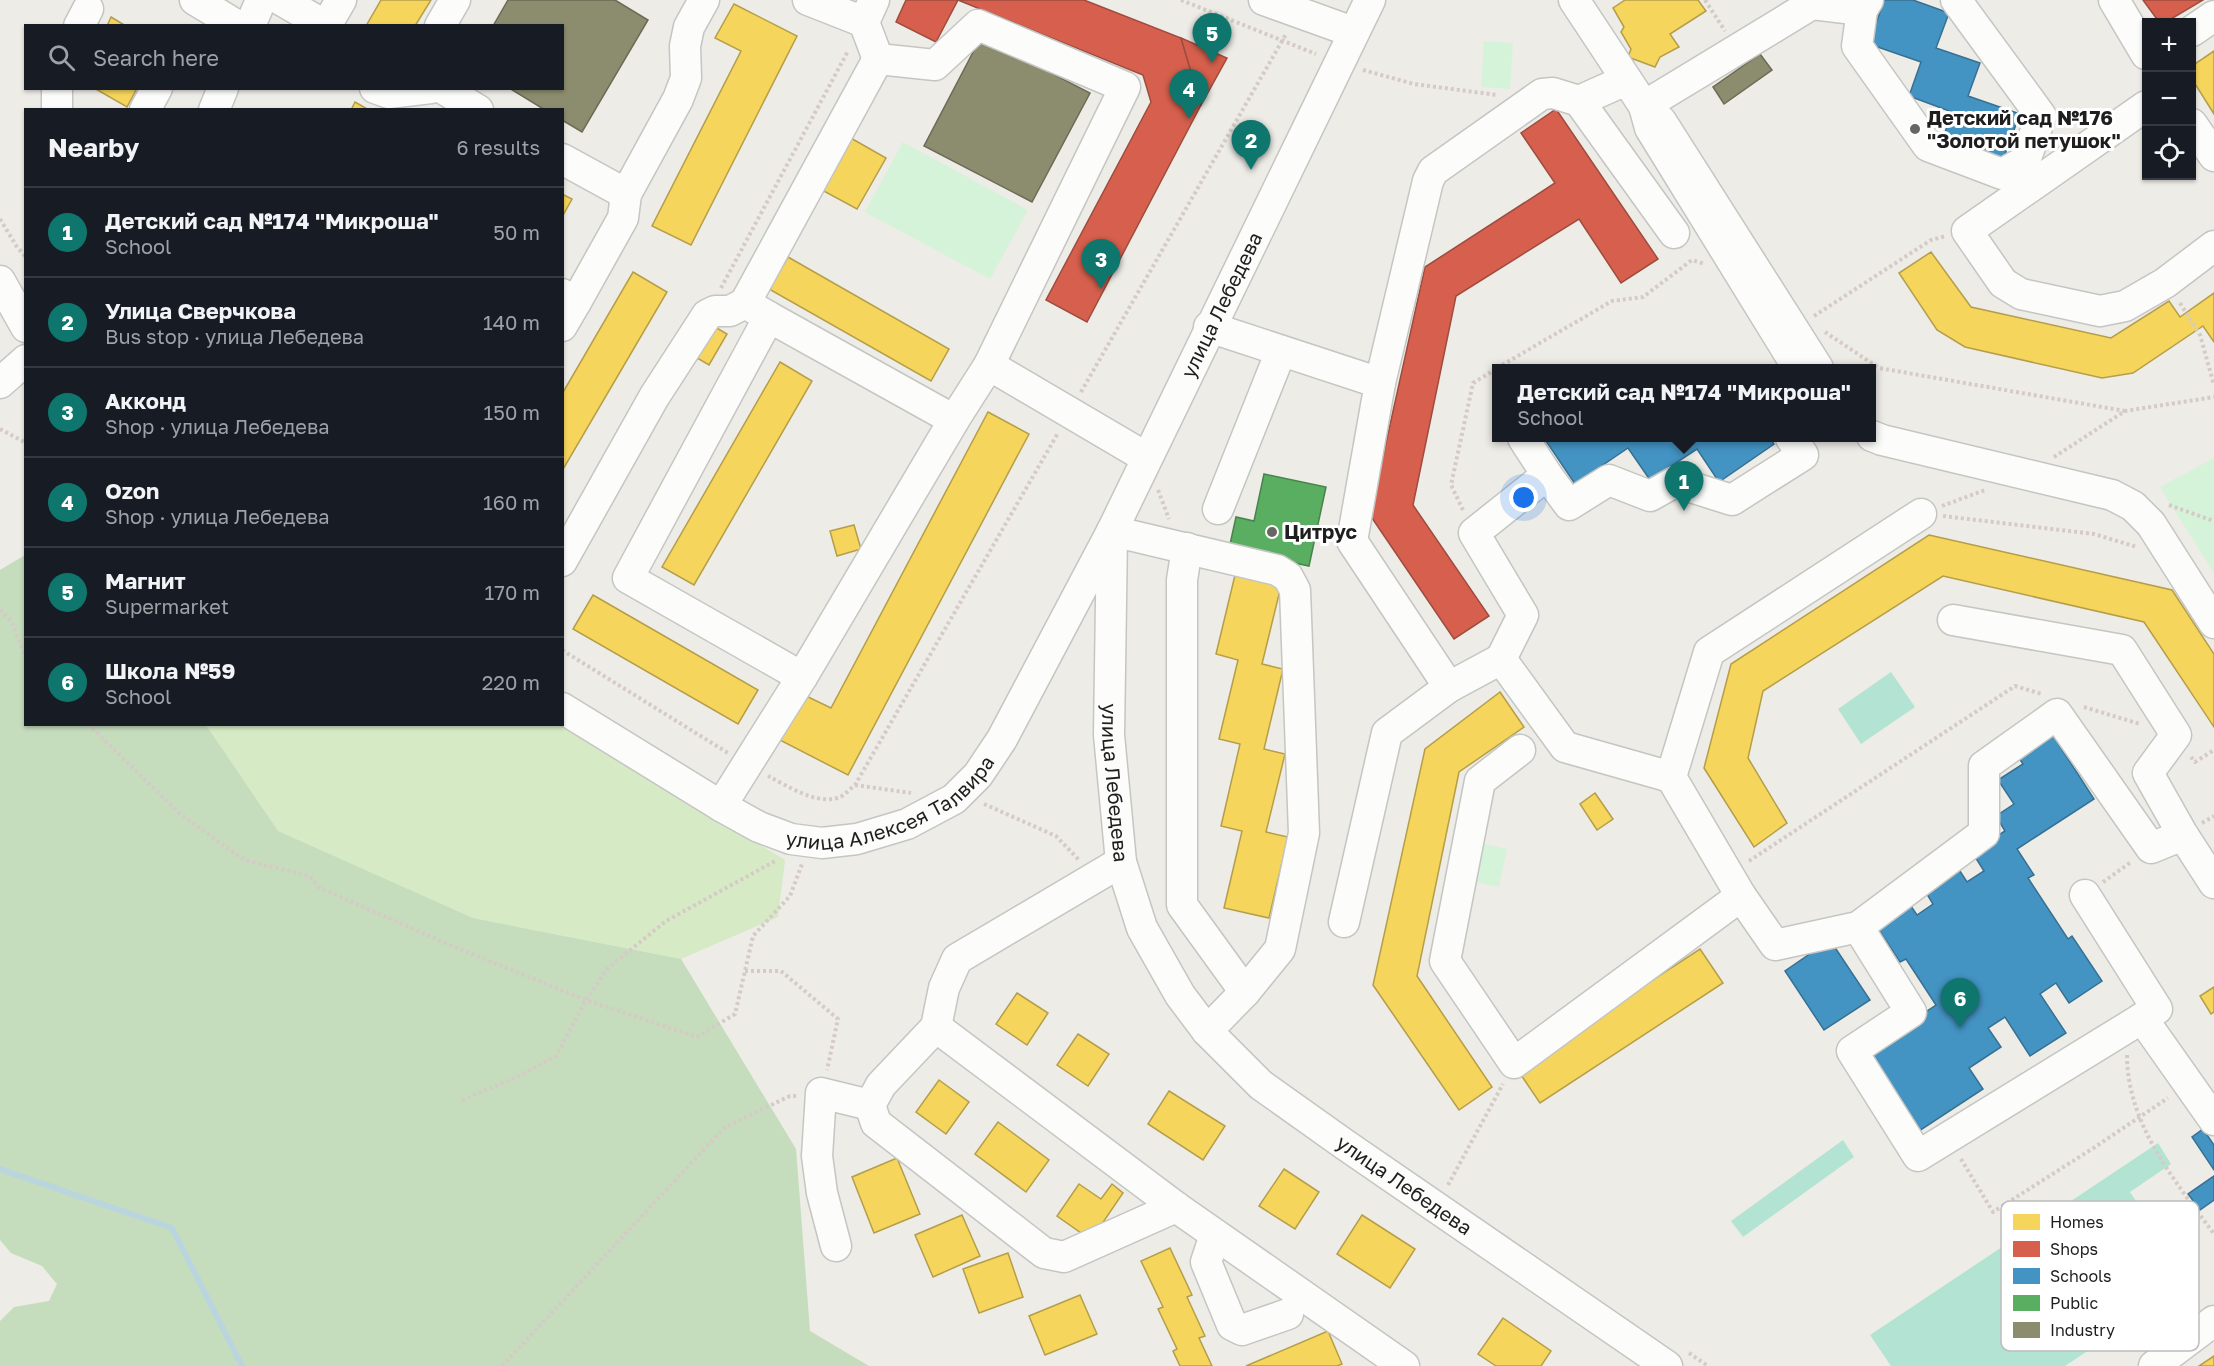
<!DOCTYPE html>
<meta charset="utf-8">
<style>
body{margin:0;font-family:"Golos Text",sans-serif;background:#20242c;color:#f1f3f6}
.controls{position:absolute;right:18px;top:18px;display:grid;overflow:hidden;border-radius:0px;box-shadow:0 2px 4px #0004}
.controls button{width:54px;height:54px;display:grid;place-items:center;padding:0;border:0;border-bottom:2px solid #363941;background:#171b24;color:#f1f3f6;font:30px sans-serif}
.you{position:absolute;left:1524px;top:498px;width:21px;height:21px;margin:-15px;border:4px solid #fff;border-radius:50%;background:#1a73e8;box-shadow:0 0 0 9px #1a73e833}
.badge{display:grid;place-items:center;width:39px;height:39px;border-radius:50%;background:#0f766e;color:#fff;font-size:20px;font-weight:700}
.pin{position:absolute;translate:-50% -50px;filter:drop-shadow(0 2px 3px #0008)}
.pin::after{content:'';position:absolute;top:32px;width:21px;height:18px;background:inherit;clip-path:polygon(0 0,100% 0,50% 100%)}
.popup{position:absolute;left:1492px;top:364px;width:384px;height:78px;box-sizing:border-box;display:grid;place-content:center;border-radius:0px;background:#171b24;filter:drop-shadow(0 2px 4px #0005);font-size:20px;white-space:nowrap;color:#9ea1a6}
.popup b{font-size:22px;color:#f1f3f6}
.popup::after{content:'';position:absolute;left:50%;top:100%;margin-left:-12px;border:12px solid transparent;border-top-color:#171b24}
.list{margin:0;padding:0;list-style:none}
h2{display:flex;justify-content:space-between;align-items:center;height:78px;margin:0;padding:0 24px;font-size:26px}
h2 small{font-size:20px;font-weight:400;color:#9ea1a6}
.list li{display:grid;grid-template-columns:39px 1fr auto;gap:18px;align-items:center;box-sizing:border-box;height:90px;padding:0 24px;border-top:2px solid #363941}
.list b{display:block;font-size:22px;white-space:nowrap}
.list p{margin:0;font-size:20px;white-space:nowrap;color:#9ea1a6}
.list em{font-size:20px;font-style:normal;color:#9ea1a6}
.icon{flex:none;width:33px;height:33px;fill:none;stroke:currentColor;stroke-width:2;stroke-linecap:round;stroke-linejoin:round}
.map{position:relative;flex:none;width:2214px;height:1366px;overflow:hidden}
.search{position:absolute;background:#171b24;box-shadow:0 2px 4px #0004;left:24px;top:24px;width:540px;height:66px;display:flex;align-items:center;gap:15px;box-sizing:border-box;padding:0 21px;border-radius:0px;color:#9ea1a6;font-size:22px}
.panel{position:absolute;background:#171b24;box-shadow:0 2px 4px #0004;left:24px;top:108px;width:540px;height:618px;border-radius:0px}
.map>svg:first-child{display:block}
.grass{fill:#d6eac6}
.forest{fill:#c5dcbd}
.park{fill:#d5f3d8}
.pitch{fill:#b3e4d3}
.homes{fill:#f6d55c;stroke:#b59e49;stroke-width:1.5}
.shops{fill:#d6604d;stroke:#9f4c3f;stroke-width:1.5}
.schools{fill:#4393c3;stroke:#387092;stroke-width:1.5}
.public{fill:#5aae61;stroke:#48834d;stroke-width:1.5}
.industry{fill:#8c8c6e;stroke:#6b6b56;stroke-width:1.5}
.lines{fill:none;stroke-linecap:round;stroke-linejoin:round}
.stream{stroke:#bbd5df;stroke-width:6}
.minor-casing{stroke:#c5c5c3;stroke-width:33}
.path{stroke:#d6cac6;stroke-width:4;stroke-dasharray:3 3;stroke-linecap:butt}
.minor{stroke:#fcfcfb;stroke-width:30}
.poi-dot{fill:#666664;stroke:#fff;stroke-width:2}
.labels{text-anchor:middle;stroke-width:6;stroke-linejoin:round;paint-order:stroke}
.poi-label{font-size:20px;font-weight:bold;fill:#1e1e1e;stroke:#fff;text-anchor:start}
.street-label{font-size:20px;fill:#1e1e1e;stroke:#fff}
.key{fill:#fff;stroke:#bcbcbc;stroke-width:1.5}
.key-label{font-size:16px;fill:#1e1e1e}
</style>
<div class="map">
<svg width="2214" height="1366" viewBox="0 0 2214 1366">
<rect width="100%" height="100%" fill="#edece7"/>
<!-- grass -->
<path class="grass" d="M563,723L785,860L778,917L681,959L473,918L277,831L206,725Z"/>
<!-- forest -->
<path class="forest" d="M25,555L26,724L206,725L278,831L473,918L681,959L796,1149L810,1331L869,1366H0V1321L14,1307L49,1301L57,1284L42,1266L11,1253L0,1240V570Z"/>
<!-- park -->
<g class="park">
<path d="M1484,41L1513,43L1510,89L1481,87Z"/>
<path d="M903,142L1028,210L990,279L865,212Z"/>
<path d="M2214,458V573L2160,487Z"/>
<path d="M1474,842L1507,849L1499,887L1466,880Z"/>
</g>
<!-- pitch -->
<g class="pitch">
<path d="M1891,672L1915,707L1861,744L1838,709Z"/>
<path d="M1843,1140L1854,1157L1743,1237L1731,1221Z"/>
<path d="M2158,1143L2171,1164L2130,1192L2190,1283L2065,1366H1891L1870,1335Z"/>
</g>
<!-- homes -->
<g class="homes">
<path d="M381,0H431L415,26H366Z"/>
<path d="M1625,0H1698L1706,11L1670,34L1679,47L1660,57L1655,67L1628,57L1631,49L1621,32L1624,27L1613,8Z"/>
<path d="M734,4L797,36L691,245L652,226L741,51L715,38Z"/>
<path d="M111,17L126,26H107Z"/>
<path d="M2214,51V114L2192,79V66Z"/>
<path d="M94,88H137L127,107Z"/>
<path d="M355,102L369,110H351Z"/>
<path d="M849,137L886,158L857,209L820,189Z"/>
<path d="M562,194L572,199L562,217Z"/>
<path d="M1931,252L1971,307L2111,338L2169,301L2180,317L2214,293V342L2203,326L2133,373L2102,378L1965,347L1937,330L1899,273Z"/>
<path d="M788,257L949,349L931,381L769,289Z"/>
<path d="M633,272L667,292L562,471V394Z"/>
<path d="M710,324L727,334L709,365L692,355Z"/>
<path d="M780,362L812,381L694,585L662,567Z"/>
<path d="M988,412L1029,434L848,775L774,737L800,693L831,708Z"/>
<path d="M854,525L861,549L837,556L830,531Z"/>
<path d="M1929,535L2172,590L2214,654V727L2144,622L1943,576L1763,691L1748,758L1787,823L1754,847L1704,768L1731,664Z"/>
<path d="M1236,571L1282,582L1262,664L1283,669L1264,749L1285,754L1266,832L1288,837L1269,918L1224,908L1242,831L1221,826L1240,744L1219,739L1238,660L1216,654Z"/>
<path d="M593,595L758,690L738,724L573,629Z"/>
<path d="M1500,692L1524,727L1459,772L1417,976L1492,1087L1459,1110L1373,985L1425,749Z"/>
<path d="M1595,793L1613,819L1597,830L1580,804Z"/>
<path d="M1700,949L1723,983L1540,1103L1517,1069Z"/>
<path d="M2214,987V1012L2211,1014L2200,996Z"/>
<path d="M1017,993L1048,1013L1027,1045L996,1024Z"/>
<path d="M1078,1034L1109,1054L1088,1086L1057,1065Z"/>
<path d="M939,1080L969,1102L946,1134L916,1112Z"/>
<path d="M1169,1091L1225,1126L1203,1160L1148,1124Z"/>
<path d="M998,1122L1049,1160L1026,1192L975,1154Z"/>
<path d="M897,1158L920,1214L874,1233L852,1177Z"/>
<path d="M1284,1169L1319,1192L1295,1229L1259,1206Z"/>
<path d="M1079,1184L1101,1199L1112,1184L1123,1193L1091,1240L1057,1216Z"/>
<path d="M962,1215L980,1256L933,1277L915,1235Z"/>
<path d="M1362,1215L1415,1249L1390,1288L1337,1254Z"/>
<path d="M1170,1248L1192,1295L1187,1297L1205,1336L1199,1338L1212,1366H1180L1173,1351L1177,1349L1158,1309L1163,1307L1141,1261Z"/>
<path d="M1008,1253L1023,1297L979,1313L963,1269Z"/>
<path d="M1080,1295L1097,1334L1045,1355L1029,1316Z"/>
<path d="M1503,1318L1551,1351L1541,1366H1496L1478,1354Z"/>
<path d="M1328,1331L1342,1364L1337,1366H1246Z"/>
<path d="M2214,1356V1366H2199Z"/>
</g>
<!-- shops -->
<g class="shops">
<path d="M906,0H958L936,42L896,22Z"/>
<path d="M958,0H1084L1181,38L1201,105L1087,322L1046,300L1151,102L1143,75Z"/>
<path d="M2143,0H2203L2166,22H2159Z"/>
<path d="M1181,38L1227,58L1201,105Z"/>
<path d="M1556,109L1658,259L1621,283L1579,219L1456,296L1413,505L1489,616L1454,639L1370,515L1425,267L1555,183L1521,133Z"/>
</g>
<!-- schools -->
<g class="schools">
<path d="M1884,0H1913L1949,13L1936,48L1980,63L1968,96L2020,114L2001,165L1941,144L1952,112L1909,96L1921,62L1869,44Z"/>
<path d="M1544,438H1770L1774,444L1719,482L1697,449L1650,480L1628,448L1575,484Z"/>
<path d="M2052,734L2094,799L2017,849L2034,875L2028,878L2068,939L2072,936L2102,981L2069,1003L2056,983L2040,994L2066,1033L2030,1056L2005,1017L1988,1028L2001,1047L1969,1068L1983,1089L1913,1135L1861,1055L1936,1005L1906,959L1900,962L1871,918L1904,896L1917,915L1933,904L1916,876L1949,854L1967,882L1984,871L1972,852L2005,831L1996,816L2014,804L1998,780L2023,764L2012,748Z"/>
<path d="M1830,940L1870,1000L1824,1030L1785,971Z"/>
<path d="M2203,1129L2214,1145V1170L2192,1137Z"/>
<path d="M2214,1176V1200L2200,1210L2188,1194Z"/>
</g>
<!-- public -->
<path class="public" d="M1264,474L1326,487L1309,566L1229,549L1236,517L1254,521Z"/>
<!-- industry -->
<g class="industry">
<path d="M508,0H615L648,20L582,132L562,120V110H545L509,88H562V26H493Z"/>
<path d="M981,37L1090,93L1032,202L924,146Z"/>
<path d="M1760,54L1772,70L1724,104L1713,87Z"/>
</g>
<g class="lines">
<!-- stream -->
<path class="stream" d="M0,1169L172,1228L242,1366"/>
<!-- minor casing -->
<g class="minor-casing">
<g id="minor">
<path d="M195,0L238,26"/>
<path d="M281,0L326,26"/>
<path d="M808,0L864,22"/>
<path d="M1264,0L1353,32"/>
<path d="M1574,0L1644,106L1812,4L1862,10"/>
<path d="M1868,0L1862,10L1857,46L1928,146L2002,174L2025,161L2041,116L1956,0"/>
<path d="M2114,0L2146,54"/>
<path d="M79,26L88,9"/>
<path d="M250,26L261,0"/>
<path d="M326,26L341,0"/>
<path d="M440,26L455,0"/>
<path d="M2192,31L2214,16"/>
<path d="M375,88L389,93L431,88"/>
<path d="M442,88L478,110"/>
<path d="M1579,101L1674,233"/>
<path d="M2146,106L1967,231L2003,283L2021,294L2100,311L2125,306L2165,283L2214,246"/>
<path d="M57,110V88"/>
<path d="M145,110L157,88"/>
<path d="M214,110L223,88"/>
<path d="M2192,124L2214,156"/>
<path d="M562,159L626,194L678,99L686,78L685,46L689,27L704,0"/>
<path d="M0,281L26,327"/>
<path d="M562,294L576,302L562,326"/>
<path d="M576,302L623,218L626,194"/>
<path d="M745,303L878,59"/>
<path d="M1209,327L1380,383L1352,541L1449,687"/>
<path d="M989,365L1147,458"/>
<path d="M1798,368L1650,128L1644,106L1661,121L1818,368"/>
<path d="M0,383L26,360"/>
<path d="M1380,383L1428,181L1433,171L1542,94L1553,93L1579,101L1626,80"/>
<path d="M1872,436L1882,440L2112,495L2133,506L2151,524L2214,623"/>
<path d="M1523,438L1547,475L1569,505L1609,480L1650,496L1675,482L1732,500L1803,455L1791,438"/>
<path d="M1218,509L1281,351"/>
<path d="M1112,531L1277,570L1288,577L1295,590L1304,833L1280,949L1245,992L1207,1031"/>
<path id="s1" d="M1112,535L1109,735L1121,862L1142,928L1180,995L1207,1031L1261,1085L1344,1144L1667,1366"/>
<path d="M1187,548L1182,580V905L1245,992"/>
<path d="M562,561L654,397L707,315L715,311H730L745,303L769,317"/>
<path d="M1953,620L2122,650L2176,735L2148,773L2183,835L2214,883"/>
<path d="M1501,659L1523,615L1474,533L1547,475"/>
<path d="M802,677L628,578L769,317L954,420"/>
<path id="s2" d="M562,708L721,806L759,827L791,839L822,843L857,839L907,824L954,799L978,775L1002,739L1112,531L1370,0"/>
<path d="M1520,750L1480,781L1445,961L1514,1063L1741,896L1671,777L1709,652L1921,514"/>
<path d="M721,806L802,677L954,420L989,365L1125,87L978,25L935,65L878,59L864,22L874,0"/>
<path d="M1121,862L957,959L944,988L936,1027L881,1085L870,1105L876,1123L1044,1253L1064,1257L1176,1207"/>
<path d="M1741,896L1775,945L1858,927L1984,833V766L2057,714L2151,848L2183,835"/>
<path d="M1344,922L1387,733L1449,687L1501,659L1565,747L1671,777"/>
<path d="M1858,927L1911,1012L1852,1051L1918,1156L2157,1009L2085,895"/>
<path d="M2142,1018L2214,1120"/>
<path d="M936,1027L1176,1207L1404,1366"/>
<path d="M1215,1235L1206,1262L1232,1325L1242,1330L1288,1314"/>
<path d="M836,1246L822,1193L817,1156L821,1093L870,1105"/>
<path d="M2154,1366L2214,1321"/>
</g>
</g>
<!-- path -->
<g class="path">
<path d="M1181,0L1316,54"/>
<path d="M1705,0L1725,31"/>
<path d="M1363,70L1414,84L1497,95"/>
<path d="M0,219L17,247L26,257"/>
<path d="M721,288L848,51"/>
<path d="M2180,303L2200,335L2214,385"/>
<path d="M1814,316L1931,240L1946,236"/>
<path d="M1825,332L1879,368L2125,411"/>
<path d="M1497,368L1612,301L1643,297L1692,260L1705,264"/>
<path d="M1081,392L1286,34"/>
<path d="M0,429L26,443"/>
<path d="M2054,457L2125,411L2214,397"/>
<path d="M1158,490L1169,519"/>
<path d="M2169,505L2214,521"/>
<path d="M1942,506L1985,490"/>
<path d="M1463,510L1451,485L1473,383L1496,369"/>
<path d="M1943,516L2094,534L2137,547"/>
<path d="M0,610L12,622L26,660"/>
<path d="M562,650L728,753"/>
<path d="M2084,707L2140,724"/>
<path d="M88,724L179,813L244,860L309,876L320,888L452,946L586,1000L697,1037L735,1014L753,936L790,896L802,864"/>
<path d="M2191,757L2195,762L2214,750"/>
<path d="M768,776C788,786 817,806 840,797C845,795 851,788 855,785L1058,433"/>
<path d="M855,785L911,793"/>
<path d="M984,804L1056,836L1079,860"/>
<path d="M2202,823L2214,816"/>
<path d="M1749,861L2015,686L2042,694"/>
<path d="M2103,882L2131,862"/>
<path d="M745,971H781L838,1019L827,1070"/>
<path d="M2127,1055C2127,1124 2175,1181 2214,1234"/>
<path d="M462,1100L517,1077L556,1056L586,1000L607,969L666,921L777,860"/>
<path d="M1961,1159L1993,1212L2095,1147L2168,1098"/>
<path d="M1448,1185L1503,1084"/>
<path d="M1689,1353L1708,1366"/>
<path d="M502,1366L725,1127L790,1096H796"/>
</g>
<!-- minor -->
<use href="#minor" class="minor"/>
</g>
<!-- markers -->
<g class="poi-dot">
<circle cx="1915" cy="129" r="6"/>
<circle cx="1272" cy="532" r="6"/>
</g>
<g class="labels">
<!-- poi labels -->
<g class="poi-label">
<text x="1927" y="125">Детский сад №176<tspan x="1927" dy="23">"Золотой петушок"</tspan></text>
<text x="1284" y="539">Цитрус</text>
</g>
<!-- street labels -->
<g class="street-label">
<text dy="7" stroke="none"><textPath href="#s2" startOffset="1000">улица Лебедева</textPath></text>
<text dy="7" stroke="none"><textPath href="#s1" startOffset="248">улица Лебедева</textPath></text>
<text dy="7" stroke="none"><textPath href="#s2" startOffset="375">улица Алексея Талвира</textPath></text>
<text dy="7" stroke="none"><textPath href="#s1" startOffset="770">улица Лебедева</textPath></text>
</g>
</g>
<!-- legend -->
<rect x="2001" y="1201" width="198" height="150" rx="9" class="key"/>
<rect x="2013" y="1214" width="27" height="16" fill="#f6d55c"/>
<rect x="2013" y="1241" width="27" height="16" fill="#d6604d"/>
<rect x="2013" y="1268" width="27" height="16" fill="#4393c3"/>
<rect x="2013" y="1295" width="27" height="16" fill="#5aae61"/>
<rect x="2013" y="1322" width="27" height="16" fill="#8c8c6e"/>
<g class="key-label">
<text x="2050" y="1228">Homes</text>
<text x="2050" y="1255">Shops</text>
<text x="2050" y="1282">Schools</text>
<text x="2050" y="1309">Public</text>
<text x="2050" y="1336">Industry</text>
</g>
</svg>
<div class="controls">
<button>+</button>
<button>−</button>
<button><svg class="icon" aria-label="locate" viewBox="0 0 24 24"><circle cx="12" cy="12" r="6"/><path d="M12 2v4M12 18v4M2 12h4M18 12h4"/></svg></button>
</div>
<div class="you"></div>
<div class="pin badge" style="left:1684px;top:511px">1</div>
<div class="popup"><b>Детский сад №174 &quot;Микроша&quot;</b>School</div>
<div class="pin badge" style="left:1251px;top:170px">2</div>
<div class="pin badge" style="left:1101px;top:289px">3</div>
<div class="pin badge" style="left:1189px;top:119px">4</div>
<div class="pin badge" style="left:1212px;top:63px">5</div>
<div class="pin badge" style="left:1960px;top:1028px">6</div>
<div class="search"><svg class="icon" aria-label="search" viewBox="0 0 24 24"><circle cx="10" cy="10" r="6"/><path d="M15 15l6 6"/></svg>Search here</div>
<section class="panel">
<h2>Nearby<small>6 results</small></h2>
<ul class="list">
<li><span class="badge">1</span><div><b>Детский сад №174 &quot;Микроша&quot;</b><p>School</p></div><em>50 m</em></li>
<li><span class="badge">2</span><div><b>Улица Сверчкова</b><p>Bus stop · улица Лебедева</p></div><em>140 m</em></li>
<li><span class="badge">3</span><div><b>Акконд</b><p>Shop · улица Лебедева</p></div><em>150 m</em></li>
<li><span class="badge">4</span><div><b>Ozon</b><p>Shop · улица Лебедева</p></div><em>160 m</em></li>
<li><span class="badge">5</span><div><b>Магнит</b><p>Supermarket</p></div><em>170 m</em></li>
<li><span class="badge">6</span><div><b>Школа №59</b><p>School</p></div><em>220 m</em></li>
</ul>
</section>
</div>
